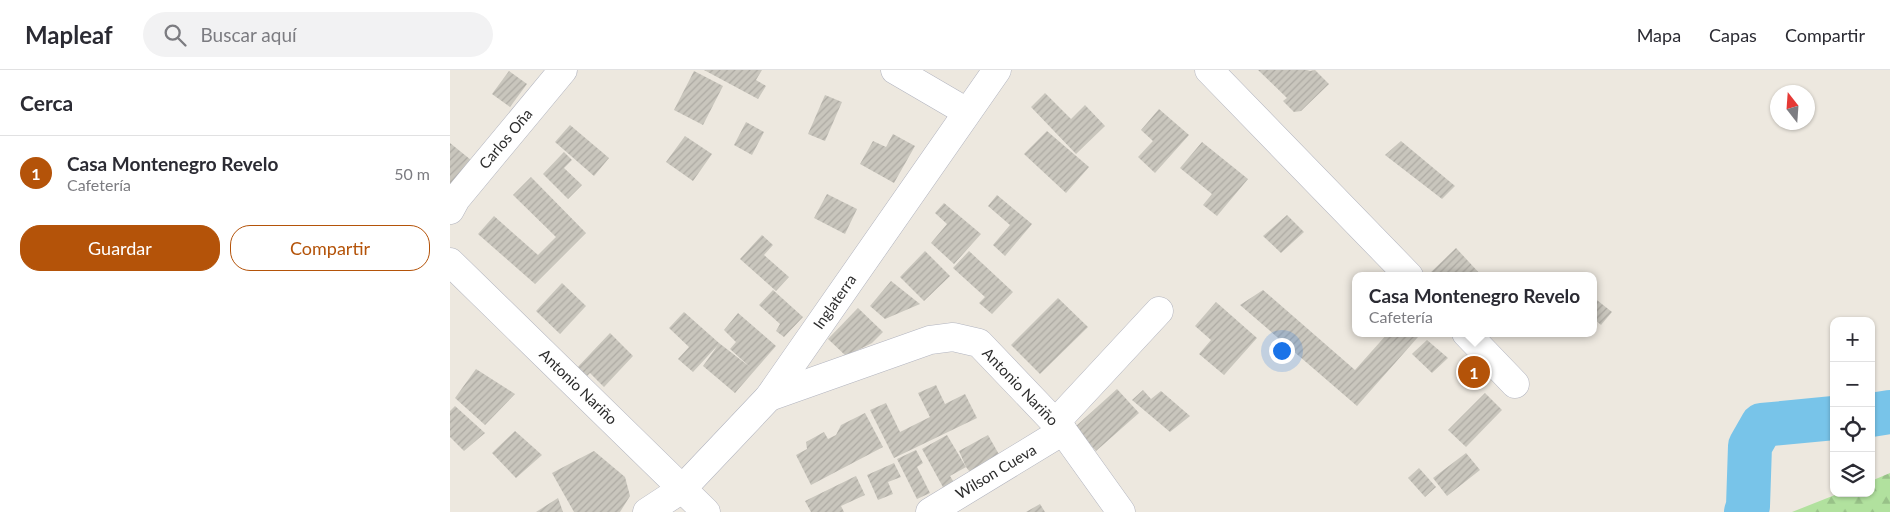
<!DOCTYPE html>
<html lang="es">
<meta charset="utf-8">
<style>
body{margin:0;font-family:Lato,sans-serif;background:#f2f2f3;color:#2b2b33}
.controls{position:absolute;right:15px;bottom:15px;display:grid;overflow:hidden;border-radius:10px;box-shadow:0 1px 4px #0004}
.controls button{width:45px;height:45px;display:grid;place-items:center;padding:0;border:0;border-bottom:1px solid #e1e1e2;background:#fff;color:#2b2b33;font:25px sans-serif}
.compass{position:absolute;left:1320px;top:15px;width:45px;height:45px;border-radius:50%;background:#fff;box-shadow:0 1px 4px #0004;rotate:343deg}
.you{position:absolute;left:831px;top:280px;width:18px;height:18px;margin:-12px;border:4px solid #fff;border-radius:50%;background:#1a73e8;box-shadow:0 0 0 8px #1a73e833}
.badge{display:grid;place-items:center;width:32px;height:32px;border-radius:50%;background:#b45309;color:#fff;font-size:16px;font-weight:700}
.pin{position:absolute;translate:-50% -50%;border:2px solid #fff;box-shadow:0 1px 5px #0006}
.popup{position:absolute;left:902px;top:202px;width:245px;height:65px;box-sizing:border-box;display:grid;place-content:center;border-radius:10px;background:#fff;filter:drop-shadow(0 1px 4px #0005);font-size:16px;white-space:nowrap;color:#7c7c81}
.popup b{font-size:19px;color:#2b2b33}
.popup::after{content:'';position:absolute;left:50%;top:100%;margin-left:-10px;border:10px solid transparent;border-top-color:#fff}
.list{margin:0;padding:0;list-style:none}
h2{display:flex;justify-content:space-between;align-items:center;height:65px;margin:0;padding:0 20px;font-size:21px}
h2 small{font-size:16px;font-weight:400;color:#7c7c81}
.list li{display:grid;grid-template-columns:32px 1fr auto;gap:15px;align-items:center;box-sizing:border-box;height:75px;padding:0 20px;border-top:1px solid #e1e1e2}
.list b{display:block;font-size:19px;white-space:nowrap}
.list p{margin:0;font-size:16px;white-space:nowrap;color:#7c7c81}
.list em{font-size:16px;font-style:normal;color:#7c7c81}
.actions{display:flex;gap:10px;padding:15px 20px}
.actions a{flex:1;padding:11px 0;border:1px solid #b45309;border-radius:20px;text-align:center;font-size:18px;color:#b45309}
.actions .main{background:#b45309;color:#fff}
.icon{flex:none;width:28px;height:28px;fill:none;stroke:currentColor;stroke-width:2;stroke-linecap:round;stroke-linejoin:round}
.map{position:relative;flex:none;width:1440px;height:442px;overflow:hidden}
header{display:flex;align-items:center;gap:30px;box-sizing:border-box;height:70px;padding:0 25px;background:#fff;border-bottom:1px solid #e1e1e2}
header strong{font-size:24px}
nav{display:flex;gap:28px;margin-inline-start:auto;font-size:18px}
.search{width:350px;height:45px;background:#f2f2f3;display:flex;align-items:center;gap:12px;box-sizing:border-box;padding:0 18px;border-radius:28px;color:#7c7c81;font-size:19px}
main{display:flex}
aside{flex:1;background:#fff}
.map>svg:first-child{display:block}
.forest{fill:url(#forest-firs)}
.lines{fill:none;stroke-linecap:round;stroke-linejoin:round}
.river{stroke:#78c4e9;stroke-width:44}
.building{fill:url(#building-hatch)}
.street-casing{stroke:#b2b4bf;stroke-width:29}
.street{stroke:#fff;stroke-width:28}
.labels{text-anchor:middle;stroke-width:4;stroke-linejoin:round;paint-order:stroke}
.street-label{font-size:15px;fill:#2c2c2c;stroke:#fff}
</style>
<header>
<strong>Mapleaf</strong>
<div class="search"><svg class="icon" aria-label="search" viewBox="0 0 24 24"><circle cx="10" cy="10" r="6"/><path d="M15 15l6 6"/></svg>Buscar aquí</div>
<nav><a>Mapa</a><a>Capas</a><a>Compartir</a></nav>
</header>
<main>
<aside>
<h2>Cerca<small></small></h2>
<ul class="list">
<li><span class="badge">1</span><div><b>Casa Montenegro Revelo</b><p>Cafetería</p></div><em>50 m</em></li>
</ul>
<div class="actions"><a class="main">Guardar</a><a>Compartir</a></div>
</aside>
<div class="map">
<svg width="1440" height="442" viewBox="0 0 1440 442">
<defs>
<pattern id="forest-firs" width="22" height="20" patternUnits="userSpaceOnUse" patternTransform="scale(1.25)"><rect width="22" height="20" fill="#b1e19e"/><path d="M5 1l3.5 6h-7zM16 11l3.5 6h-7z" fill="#98c188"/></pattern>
<pattern id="building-hatch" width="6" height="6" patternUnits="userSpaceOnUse" patternTransform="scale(1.25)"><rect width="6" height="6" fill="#c9c6bd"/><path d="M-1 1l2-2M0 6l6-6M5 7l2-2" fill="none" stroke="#adaaa3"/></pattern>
</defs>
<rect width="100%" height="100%" fill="#ede8df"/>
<!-- forest -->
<path class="forest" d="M1440,403V442H1342L1390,423H1421V411Z"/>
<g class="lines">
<!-- river -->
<g class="river">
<path d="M1421,345L1440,342"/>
<path d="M1296,442L1298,436L1300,376L1312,355L1384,348"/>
</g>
</g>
<!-- building -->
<g class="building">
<path d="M254,0H312L306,10L316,16L308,29Z"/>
<path d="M808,0H857L860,1L865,0L879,14L851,41L844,42L833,31L837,28Z"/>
<path d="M59,1L77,14L60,37L42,24Z"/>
<path d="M244,1L273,16L253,55L224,40Z"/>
<path d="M595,23L621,49L635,35L655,56L626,84L581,37Z"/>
<path d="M375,25L392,32L375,71L358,64Z"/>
<path d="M709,39L739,65L705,103L688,87L703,71L691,60Z"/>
<path d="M296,52L314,62L302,85L284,75Z"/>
<path d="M120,55L159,88L144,106L105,72Z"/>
<path d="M597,61L639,97L616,123L574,84Z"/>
<path d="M443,64L465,76L444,113L410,94L423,71L436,77Z"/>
<path d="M235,66L262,84L243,111L216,92Z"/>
<path d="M951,71L1005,116L992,129L935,85Z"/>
<path d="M752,72L798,109L767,146L753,135L762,124L730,98Z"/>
<path d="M0,73L21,90L0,117Z"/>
<path d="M114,82L122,90L114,98L132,115L118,129L93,104Z"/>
<path d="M81,107L136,163L85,214L28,164L44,146L88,185L106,167L63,125Z"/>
<path d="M377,124L407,139L395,164L364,148Z"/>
<path d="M547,125L582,154L555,186L543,175L560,155L538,136Z"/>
<path d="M494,133L531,164L504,194L481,173L497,154L485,143Z"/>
<path d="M837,145L854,162L831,183L813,166Z"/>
<path d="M312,165L323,175L314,185L339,207L326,221L290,189Z"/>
<path d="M1006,178L1032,206H977Z"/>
<path d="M475,181L500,206L474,231L450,207Z"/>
<path d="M519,181L563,222L542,244L529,233L535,227L503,198Z"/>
<path d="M441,211L470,234L435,249L420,236Z"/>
<path d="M112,213L136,236L110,264L86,241Z"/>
<path d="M323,220L353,247L334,267L326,261L330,254L309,235Z"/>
<path d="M813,220L905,300L938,263H964L968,267L907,336L790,235Z"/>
<path d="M1143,227L1162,242L1151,255L1143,248Z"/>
<path d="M608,228L638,257L590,304L561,275Z"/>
<path d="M766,232L807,268L774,305L749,284L761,270L745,256Z"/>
<path d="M408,238L433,262L422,273L396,286L378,269Z"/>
<path d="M234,242L269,273L300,297L280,279L286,272L274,260L288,243L326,276L285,323L253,296L268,275L243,302L228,289L239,277L219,258Z"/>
<path d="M160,263L183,286L154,317L140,303L132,311L123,302Z"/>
<path d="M977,270L998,288L982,303L962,284Z"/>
<path d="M26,299L65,324L35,355L5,328Z"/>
<path d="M486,315L495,334L515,324L527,348L444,388L420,340L436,333L450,362L480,347L468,323Z"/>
<path d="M667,319L689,343L646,381L625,357Z"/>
<path d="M693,320L701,329L711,321L740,346L720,362L682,330Z"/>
<path d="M1035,323L1052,340L1016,377L998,360Z"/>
<path d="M5,336L35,363L14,381L0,367V341Z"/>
<path d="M415,343L433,377L361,415L346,385L357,379L356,372L374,362L378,369L386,365L391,355Z"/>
<path d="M65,361L92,385L66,408L42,383Z"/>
<path d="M497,365L516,397L500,406L510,422L499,428L472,379Z"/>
<path d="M538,365L555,395L527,411L516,397L509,381Z"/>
<path d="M466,380L473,393L467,397L480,423L467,429L447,389Z"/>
<path d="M144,381L175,407L180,426L170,442H124L102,403Z"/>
<path d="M1016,383L1030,400L997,426L983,408Z"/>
<path d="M444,393L451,407L438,412L443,424L428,430L417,405Z"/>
<path d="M969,398L986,417L975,427L958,408Z"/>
<path d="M406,406L415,425L391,436L394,442H361L355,431Z"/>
<path d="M108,428L113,442H86Z"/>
<path d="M590,434L595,442H576Z"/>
</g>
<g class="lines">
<!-- street casing -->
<g class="street-casing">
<g id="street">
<path d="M445,0L517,42"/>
<path d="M759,0L959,206"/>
<path d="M0,140L6,129L113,0"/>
<path d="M0,192L256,442"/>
<path d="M1016,263L1065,314"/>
<path d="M319,327L480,270L503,267L529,273L613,361L671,442"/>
<path d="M605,353L709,241"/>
<path d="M197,442L232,419L319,327L547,0"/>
<path d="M480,442L613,361"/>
</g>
</g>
<!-- street -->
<use href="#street" class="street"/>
</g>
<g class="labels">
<!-- street labels -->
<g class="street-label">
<text transform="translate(56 69) rotate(-50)" y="5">Carlos Oña</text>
<text transform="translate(385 232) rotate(-55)" y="5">Inglaterra</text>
<text transform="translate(128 317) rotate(44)" y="5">Antonio Nariño</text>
<text transform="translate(570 317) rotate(46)" y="5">Antonio Nariño</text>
<text transform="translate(546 402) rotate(-31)" y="5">Wilson Cueva</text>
</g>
</g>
</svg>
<div class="controls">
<button>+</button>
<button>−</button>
<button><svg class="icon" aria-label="locate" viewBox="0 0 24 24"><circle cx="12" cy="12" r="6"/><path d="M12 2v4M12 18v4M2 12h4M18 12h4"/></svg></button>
<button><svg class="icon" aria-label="layers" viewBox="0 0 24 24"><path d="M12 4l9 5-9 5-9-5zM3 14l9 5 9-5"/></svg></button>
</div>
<svg class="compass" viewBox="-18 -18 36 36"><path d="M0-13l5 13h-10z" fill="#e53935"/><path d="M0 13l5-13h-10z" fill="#7c7c81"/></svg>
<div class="you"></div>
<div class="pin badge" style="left:1024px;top:302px">1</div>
<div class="popup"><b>Casa Montenegro Revelo</b>Cafetería</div>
</div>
</main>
